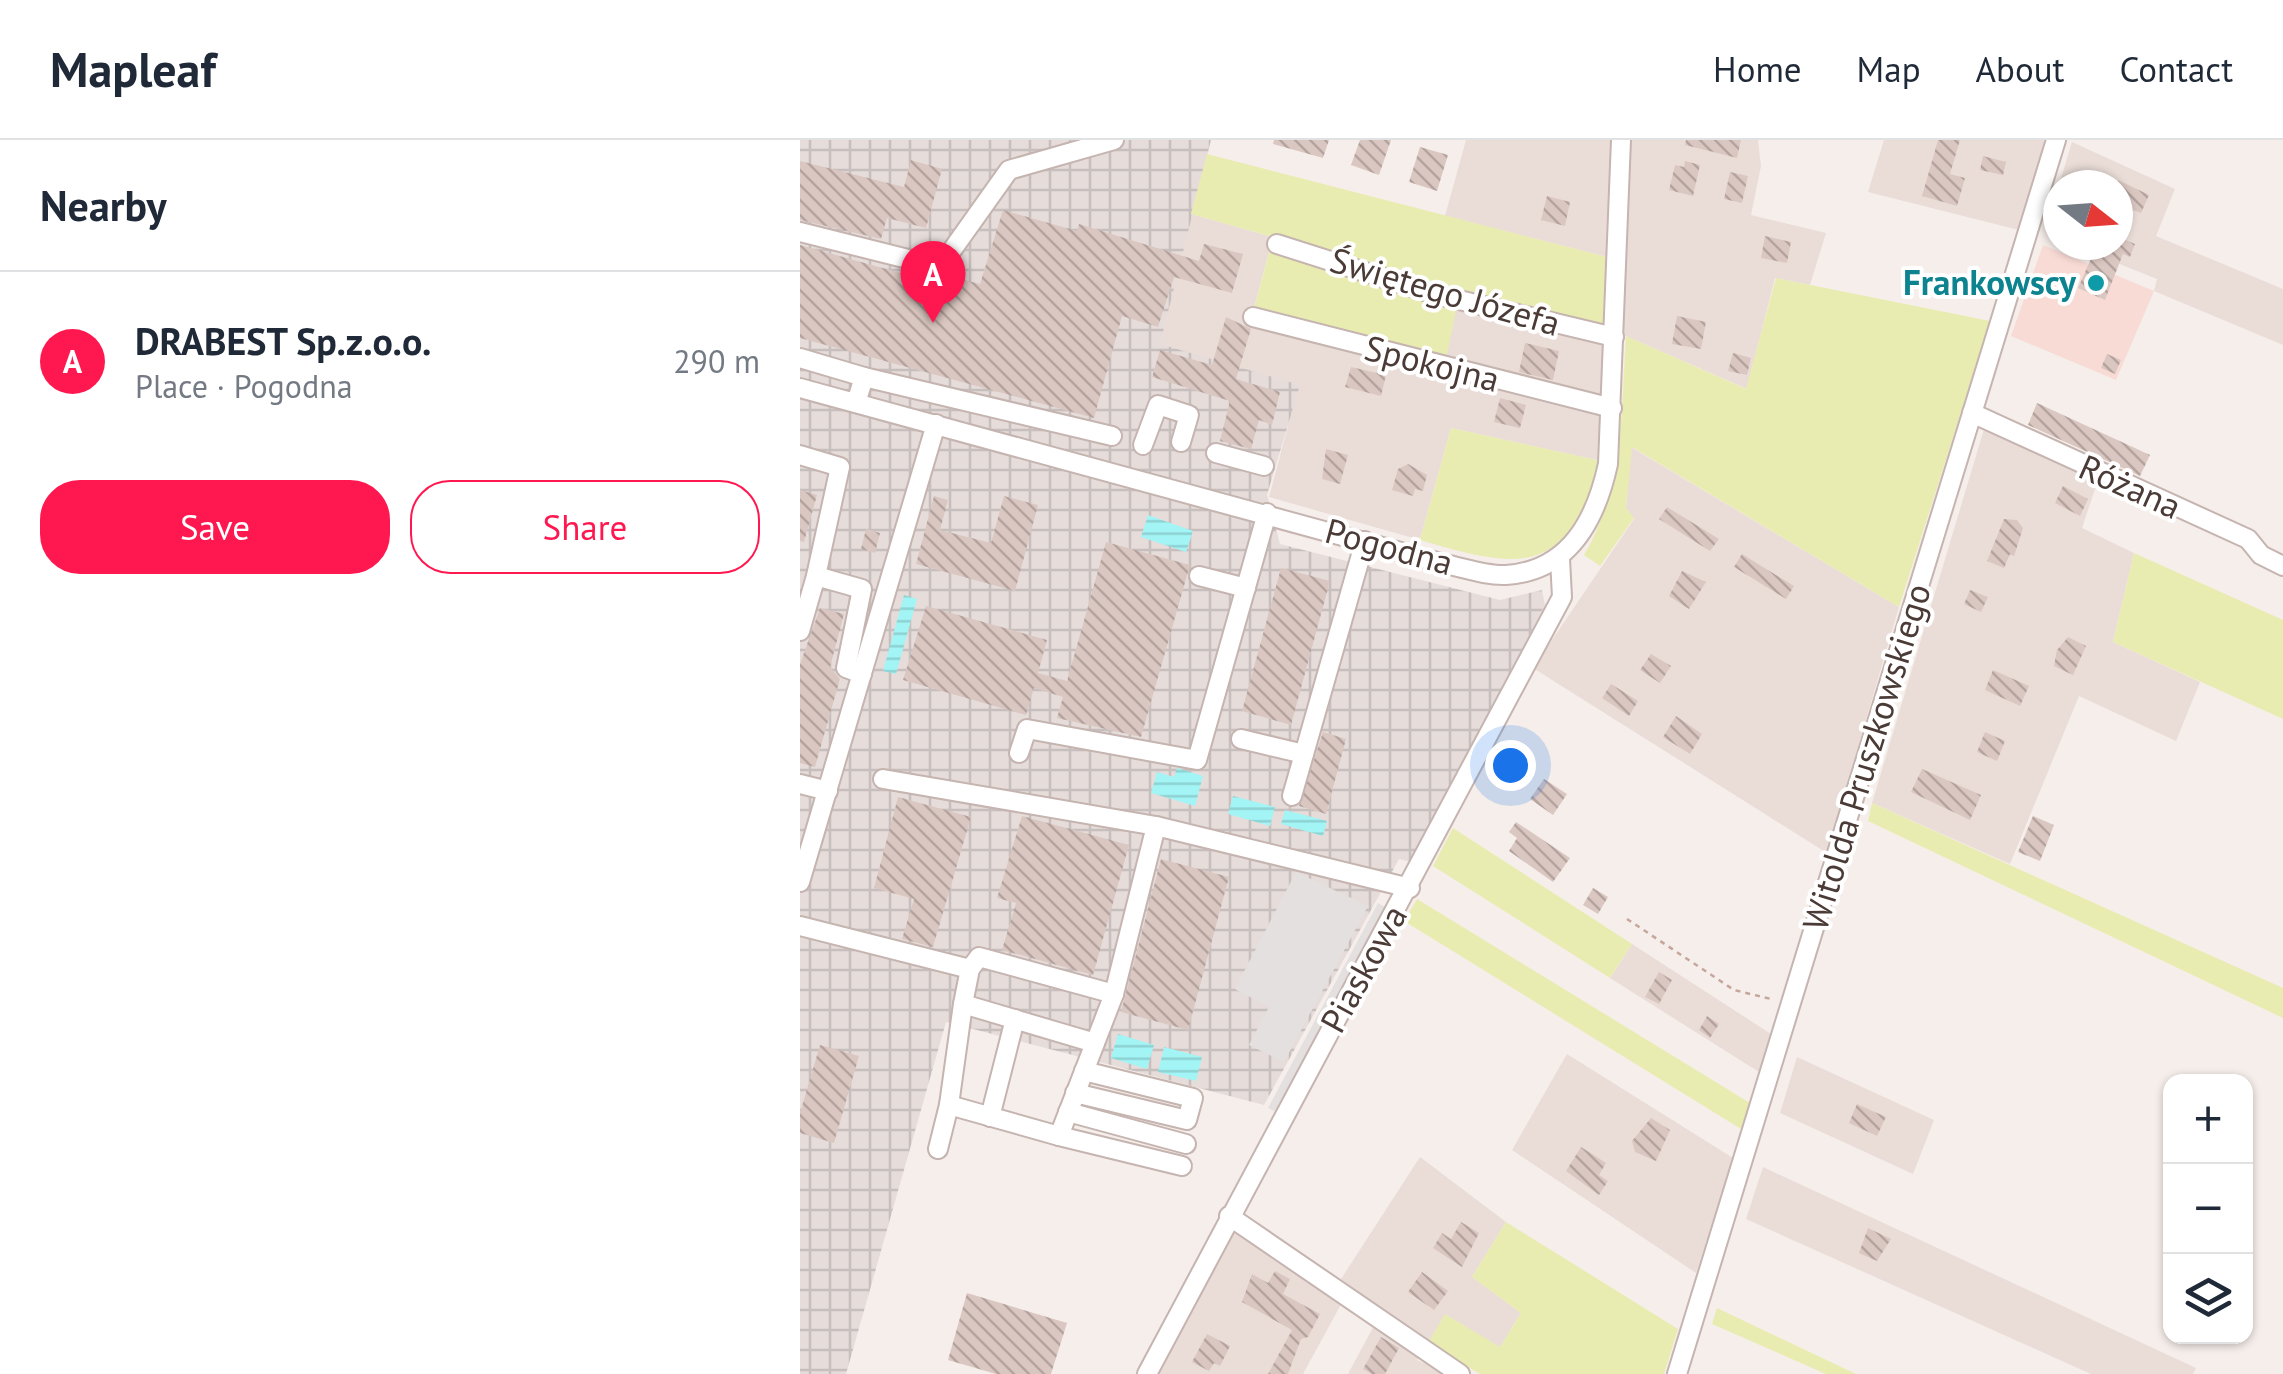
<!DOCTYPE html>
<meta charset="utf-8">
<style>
body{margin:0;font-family:"PT Sans",sans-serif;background:#f6f6f7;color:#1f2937}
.controls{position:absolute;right:30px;bottom:30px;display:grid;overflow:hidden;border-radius:20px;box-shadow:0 2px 8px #0004}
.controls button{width:90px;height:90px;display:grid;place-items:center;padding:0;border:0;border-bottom:2px solid #e0e1e3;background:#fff;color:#1f2937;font:50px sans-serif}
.compass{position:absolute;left:1243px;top:30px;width:90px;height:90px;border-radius:50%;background:#fff;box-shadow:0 2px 8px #0004;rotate:107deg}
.you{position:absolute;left:710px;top:625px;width:35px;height:35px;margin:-25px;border:8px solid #fff;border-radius:50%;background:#1a73e8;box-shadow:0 0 0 15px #1a73e833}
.badge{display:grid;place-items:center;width:65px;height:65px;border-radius:50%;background:#ff1850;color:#fff;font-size:32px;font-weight:700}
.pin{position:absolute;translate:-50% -82px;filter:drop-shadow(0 2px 5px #0008)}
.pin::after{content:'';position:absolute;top:52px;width:35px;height:30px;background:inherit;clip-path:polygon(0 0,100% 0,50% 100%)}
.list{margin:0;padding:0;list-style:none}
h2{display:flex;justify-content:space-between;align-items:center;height:130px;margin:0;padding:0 40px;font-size:42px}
h2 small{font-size:32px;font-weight:400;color:#747a83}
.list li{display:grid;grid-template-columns:65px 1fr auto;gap:30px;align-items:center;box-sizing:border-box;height:180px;padding:0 40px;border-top:2px solid #e0e1e3}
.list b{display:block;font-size:38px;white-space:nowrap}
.list p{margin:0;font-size:32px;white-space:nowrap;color:#747a83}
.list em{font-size:32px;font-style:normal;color:#747a83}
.actions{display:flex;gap:20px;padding:30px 40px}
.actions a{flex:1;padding:22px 0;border:2px solid #ff1850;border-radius:40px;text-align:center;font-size:35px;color:#ff1850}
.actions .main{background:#ff1850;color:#fff}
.icon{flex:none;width:55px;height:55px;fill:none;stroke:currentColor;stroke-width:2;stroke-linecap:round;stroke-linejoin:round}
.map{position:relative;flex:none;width:1483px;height:1234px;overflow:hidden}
header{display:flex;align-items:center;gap:60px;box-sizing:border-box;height:140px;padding:0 50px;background:#fff;border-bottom:2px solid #e0e1e3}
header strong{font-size:48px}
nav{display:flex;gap:55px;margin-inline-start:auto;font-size:35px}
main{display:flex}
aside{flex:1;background:#fff}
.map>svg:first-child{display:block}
.residential{fill:#eaddd8}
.commercial{fill:#f8dbd5}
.industrial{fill:url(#industrial-grid)}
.green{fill:#e9ecb1}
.parking{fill:#e4e0df}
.water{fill:url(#water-rules)}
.building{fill:url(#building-back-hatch)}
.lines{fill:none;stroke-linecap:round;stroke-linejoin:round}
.minor-casing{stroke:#c5b4af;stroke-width:22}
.path{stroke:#c5a69c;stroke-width:2.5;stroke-dasharray:5 5;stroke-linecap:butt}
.minor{stroke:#fff;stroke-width:18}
.culture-dot{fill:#0f9aa8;stroke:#fff;stroke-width:4}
.labels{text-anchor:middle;stroke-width:8;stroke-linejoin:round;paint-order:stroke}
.culture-label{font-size:35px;font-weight:bold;fill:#0d838f;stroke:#fff;text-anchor:end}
.street-label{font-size:35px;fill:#4b3b37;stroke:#fff}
</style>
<header>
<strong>Mapleaf</strong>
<nav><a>Home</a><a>Map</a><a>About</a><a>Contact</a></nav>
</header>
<main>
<aside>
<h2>Nearby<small></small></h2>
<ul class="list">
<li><span class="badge">A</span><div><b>DRABEST Sp.z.o.o.</b><p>Place · Pogodna</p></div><em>290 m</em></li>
</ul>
<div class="actions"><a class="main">Save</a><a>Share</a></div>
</aside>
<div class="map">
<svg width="1483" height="1234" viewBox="0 0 1483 1234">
<defs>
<pattern id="industrial-grid" width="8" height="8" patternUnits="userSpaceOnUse" patternTransform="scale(2.5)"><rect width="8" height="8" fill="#e6dddb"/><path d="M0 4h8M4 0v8" fill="none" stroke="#c7bfbd"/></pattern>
<pattern id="water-rules" width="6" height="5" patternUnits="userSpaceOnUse" patternTransform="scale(2.5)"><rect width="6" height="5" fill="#a3f4f5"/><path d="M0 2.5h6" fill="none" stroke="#8ed2d3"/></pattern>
<pattern id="building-back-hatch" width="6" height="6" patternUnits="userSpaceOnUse" patternTransform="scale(2.5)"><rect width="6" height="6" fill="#dbc7c1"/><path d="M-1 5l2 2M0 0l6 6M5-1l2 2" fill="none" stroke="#b4a39e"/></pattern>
</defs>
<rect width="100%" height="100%" fill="#f6eeea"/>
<!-- residential -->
<g class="residential">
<path d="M666,0H958L961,26L951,75L1026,93L1010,145L975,138L947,249L805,187L801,321L651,288L620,400L469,357L499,245L359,205L391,74L473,97L454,168L645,223L659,151L807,117L645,76Z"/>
<path d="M1084,0H1248L1219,90L1068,52Z"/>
<path d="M1272,2L1375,49L1356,96L1483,149V205L1354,151L1357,139L1272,105H1318V45H1259Z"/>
<path d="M1190,269L1302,328L1282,388L1334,413L1313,502L1400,542L1376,601L1279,556L1210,724L1072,663Z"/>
<path d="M831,307L1099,467L1027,713L733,528L834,379L826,369Z"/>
<path d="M832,804L971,894L959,932L810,838Z"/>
<path d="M767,914L933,1018L896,1133L712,1010Z"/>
<path d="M997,917L1134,980L1113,1034L980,973Z"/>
<path d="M620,1017L706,1082L672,1137L721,1173L700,1207L628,1203L541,1139Z"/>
<path d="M963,1027L1396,1228L1393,1234H1291L946,1079Z"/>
<path d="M437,1086L545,1157L503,1234H356Z"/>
<path d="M577,1180L622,1212L617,1220L649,1234H548Z"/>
</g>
<!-- commercial -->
<path class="commercial" d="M1243,105L1354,151L1316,240L1211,196Z"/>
<!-- industrial -->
<path class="industrial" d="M0,0H411L360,204L500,245L467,355L480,404L700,460L742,450L745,465L612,722L599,719L464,965L146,882L46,1234H0Z"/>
<!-- green -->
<g class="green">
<path d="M407,14L807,117L805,187L660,151L645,224L454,169L473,97L391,74Z"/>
<path d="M976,138L1190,181L1099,467L832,307L826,368L834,378L800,426L784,415C824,347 821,273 826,196L946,249Z"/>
<path d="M651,288L801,321C765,436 724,431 620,400Z"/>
<path d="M1334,413L1483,480V579L1313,502Z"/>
<path d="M1072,663L1483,848V878L1068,681Z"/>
<path d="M653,688L832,804L810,838L633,726Z"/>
<path d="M617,759L950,963L941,989L604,781Z"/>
<path d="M706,1082L878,1189L864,1234H680L628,1203L645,1174L700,1207L721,1173L672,1137Z"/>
<path d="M917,1168L1056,1234H1026L912,1184Z"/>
</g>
<!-- parking -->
<g class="parking">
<path d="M496,732L568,766L484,922L449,905L469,867L435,849Z"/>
<path d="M578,763L588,769L478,973L468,968Z"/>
</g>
<!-- water -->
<g class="water">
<path d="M348,375L393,391L386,412L341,397Z"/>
<path d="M104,455L117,459L96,534L83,531Z"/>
<path d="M377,628L403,636L395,666L351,653L357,632L374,637Z"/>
<path d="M433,656L475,667L470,686L428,674Z"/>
<path d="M485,670L527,681L523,696L481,684Z"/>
<path d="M318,894L354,905L347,929L311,918Z"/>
<path d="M364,907L402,917L396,941L358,932Z"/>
</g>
<!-- building -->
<g class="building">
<path d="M474,0H529L523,18L473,4Z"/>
<path d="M560,0H591L579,35L551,25Z"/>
<path d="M886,0H941L937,18L885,5Z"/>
<path d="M1138,0H1160L1150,34L1165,38L1157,66L1122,56Z"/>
<path d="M620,7L648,15L637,51L609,42Z"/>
<path d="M1183,16L1206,22L1203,35L1180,30Z"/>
<path d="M111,20L142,29L126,88L87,78L81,99L0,80V21L104,47Z"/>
<path d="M885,21L900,25L893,56L869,50L875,25L884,27Z"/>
<path d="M930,32L948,36L942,63L924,59Z"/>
<path d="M1318,40L1349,55L1341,73L1333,70L1319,97L1335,104L1330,117L1323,114L1305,160L1278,148L1297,105H1318Z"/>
<path d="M747,56L770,62L765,86L741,80Z"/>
<path d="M203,70L277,91L279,84L399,121L404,104L443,114L432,153L374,137L358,187L322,176L294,278L0,198V105L122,139L123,136L138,139L149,136L180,144Z"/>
<path d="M965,96L991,102L987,123L961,118Z"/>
<path d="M877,176L906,182L901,209L872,204Z"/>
<path d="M426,177L451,189L436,239L480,252L472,285L459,280L451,309L420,301L430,261L352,237L360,210L412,225Z"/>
<path d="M725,203L759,211L753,240L719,232Z"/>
<path d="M933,213L951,218L947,235L928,231Z"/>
<path d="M1307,214L1321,220L1315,234L1301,228Z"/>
<path d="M551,227L586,235L581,256L545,247Z"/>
<path d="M700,258L726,265L720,288L694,282Z"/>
<path d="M1237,263L1350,315L1340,336L1228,285Z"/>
<path d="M526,309L548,315L540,344L522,339Z"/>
<path d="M608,324L627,335L623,351L615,349L613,356L592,350L598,329Z"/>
<path d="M1263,346L1288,359L1280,376L1255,363Z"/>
<path d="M0,350L17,355L4,402L0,401Z"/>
<path d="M134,356L148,360L140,390L191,403L204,356L238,365L215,451L116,424Z"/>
<path d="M867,367L919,399L910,411L859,379Z"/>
<path d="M1204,379L1217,380L1223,388L1214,416L1210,414L1204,428L1187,421Z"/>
<path d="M66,389L80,393L75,413L61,409Z"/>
<path d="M306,402L390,425L341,597L257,578L263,557L234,548L226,575L103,540L126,466L247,500L238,533L267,541Z"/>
<path d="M942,414L994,446L986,459L934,427Z"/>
<path d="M481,428L530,441L491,585L442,571Z"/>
<path d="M882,431L906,442L889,469L869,456Z"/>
<path d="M1170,450L1188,457L1181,472L1164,464Z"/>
<path d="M20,468L44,474L30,527L40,539L15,627L0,623V524Z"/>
<path d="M1268,497L1286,506L1273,535L1254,526L1257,510Z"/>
<path d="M851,514L871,526L860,543L840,530Z"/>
<path d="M1193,530L1229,546L1220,566L1185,550Z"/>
<path d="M811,544L838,561L829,576L802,558Z"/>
<path d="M876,576L902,594L890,614L863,597Z"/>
<path d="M523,592L546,599L526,674L499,666Z"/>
<path d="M1185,592L1205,601L1197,621L1177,612Z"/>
<path d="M1122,629L1181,655L1170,680L1111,652Z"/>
<path d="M744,639L767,654L753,675L730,659Z"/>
<path d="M98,657L171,677L133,807L102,799L114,759L74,748Z"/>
<path d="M222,676L329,705L293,835L202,810L216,763L197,758Z"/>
<path d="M1233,676L1254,685L1240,721L1218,712Z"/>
<path d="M716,682L770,718L753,742L709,711L717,698L709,692Z"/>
<path d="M361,719L429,737L388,890L321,872Z"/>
<path d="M793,748L808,757L798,774L783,765Z"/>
<path d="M859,832L872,840L859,864L845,857Z"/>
<path d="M907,876L919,884L910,898L899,890Z"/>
<path d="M20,905L59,916L34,1003L0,993V973Z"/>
<path d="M1057,964L1086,977L1077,996L1049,983Z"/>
<path d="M851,978L870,990L856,1021L835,1012L832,1001Z"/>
<path d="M781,1007L806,1023L799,1035L808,1041L799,1055L766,1031Z"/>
<path d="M661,1082L679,1093L662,1127L633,1108L642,1093L651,1099Z"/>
<path d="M1068,1088L1091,1099L1077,1121L1059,1113Z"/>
<path d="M475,1131L490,1139L483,1154L520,1174L508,1197L501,1199L488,1234H468L492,1190L442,1162L452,1134L468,1143Z"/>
<path d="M622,1132L648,1151L634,1170L608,1152Z"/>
<path d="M167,1153L267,1183L251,1234H196L148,1220Z"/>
<path d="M407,1194L430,1206L420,1226L414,1223L409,1231L392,1222Z"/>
<path d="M581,1197L599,1208L585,1234H572L563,1229Z"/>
</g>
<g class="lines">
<!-- minor casing -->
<g class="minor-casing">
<g id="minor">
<path d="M0,92L140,127L209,30L314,0"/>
<path d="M477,104L634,154L814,197"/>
<path d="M453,177L812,268"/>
<path d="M0,218L64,237"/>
<path d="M0,248L645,424C664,428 687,436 706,435C770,431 796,379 808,324L821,0"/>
<path d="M56,263L64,237L312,296"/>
<path d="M1172,273L1448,399L1461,415L1483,426"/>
<path d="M343,305L358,265L389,275L381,302"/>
<path d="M416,313L464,326"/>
<path d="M0,315L40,327L16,436"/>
<path d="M399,436L446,448"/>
<path d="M0,491L16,436L62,449L46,528L62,534"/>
<path d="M441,599L504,614"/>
<path d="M219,613L227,589L397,620L467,373"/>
<path d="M83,639L356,686L314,854L259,996L149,965L138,1009"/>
<path d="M0,644L28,651"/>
<path d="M492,656L565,401"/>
<path d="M356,686L610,748"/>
<path d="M0,742L136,284"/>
<path d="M0,786L170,829L179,817L314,854"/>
<path d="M170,829L163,864L295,903"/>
<path d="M275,953L387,980L393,958L284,931"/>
<path d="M149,965L163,864"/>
<path d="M268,972L386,1004"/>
<path d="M190,977L215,879"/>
<path d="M259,996L382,1026"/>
<path d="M429,1076L660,1234"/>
<path d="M347,1234L762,457L760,419"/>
<path d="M877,1234L1256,0"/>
</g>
</g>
<!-- path -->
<path class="path" d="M827,779L934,850L971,859"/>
<!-- minor -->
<use href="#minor" class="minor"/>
</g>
<!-- markers -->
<circle class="culture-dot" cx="1296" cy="143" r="10"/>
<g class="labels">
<!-- culture labels -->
<g class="culture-label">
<text x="1276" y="155">Frankowscy</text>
</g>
<!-- street labels -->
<g class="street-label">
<text transform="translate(645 152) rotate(16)" y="12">Świętego Józefa</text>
<text transform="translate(632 224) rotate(14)" y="12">Spokojna</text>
<text transform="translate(1330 347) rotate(24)" y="12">Różana</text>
<text transform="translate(589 407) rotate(15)" y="12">Pogodna</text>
<text transform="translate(1067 617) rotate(-73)" y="12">Witolda Pruszkowskiego</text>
<text transform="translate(564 829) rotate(-61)" y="12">Piaskowa</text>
</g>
</g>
</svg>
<div class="controls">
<button>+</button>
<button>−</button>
<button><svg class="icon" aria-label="layers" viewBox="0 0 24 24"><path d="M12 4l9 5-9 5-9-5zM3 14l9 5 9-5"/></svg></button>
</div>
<svg class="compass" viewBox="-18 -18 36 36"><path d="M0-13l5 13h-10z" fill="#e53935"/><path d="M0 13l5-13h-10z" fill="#747a83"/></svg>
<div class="you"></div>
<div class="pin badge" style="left:133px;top:183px">A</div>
</div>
</main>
